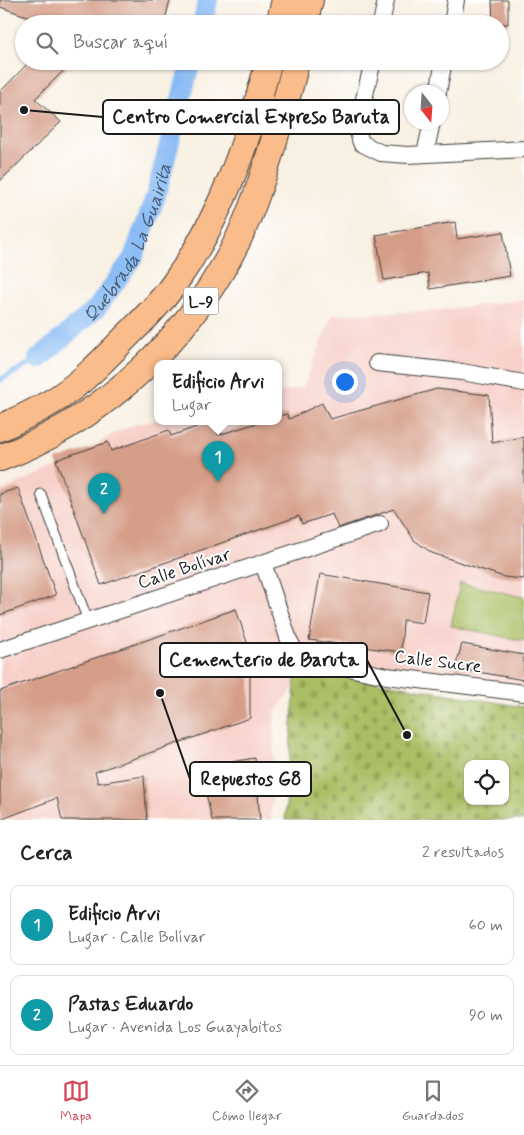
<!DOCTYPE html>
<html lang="es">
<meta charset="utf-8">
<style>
body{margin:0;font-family:Mynerve,sans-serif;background:#f6f6f6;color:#222}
.controls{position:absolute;right:15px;bottom:15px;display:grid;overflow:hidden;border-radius:10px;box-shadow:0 1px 4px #0004}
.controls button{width:45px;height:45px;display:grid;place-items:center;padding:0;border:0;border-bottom:1px solid #e0e0e0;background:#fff;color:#222;font:25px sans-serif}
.compass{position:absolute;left:404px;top:85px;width:45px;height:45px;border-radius:50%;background:#fff;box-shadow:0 1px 4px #0004;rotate:163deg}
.you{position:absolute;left:344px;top:381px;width:18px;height:18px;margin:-12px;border:4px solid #fff;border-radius:50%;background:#1a73e8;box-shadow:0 0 0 8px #1a73e833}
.badge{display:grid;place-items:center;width:32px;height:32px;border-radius:50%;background:#d1495b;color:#fff;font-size:16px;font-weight:700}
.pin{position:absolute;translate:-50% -41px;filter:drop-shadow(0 1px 2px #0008)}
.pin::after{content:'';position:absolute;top:26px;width:18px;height:15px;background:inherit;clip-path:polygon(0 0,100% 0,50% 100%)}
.popup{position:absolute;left:154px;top:360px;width:128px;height:65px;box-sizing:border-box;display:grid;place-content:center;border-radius:10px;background:#fff;filter:drop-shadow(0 1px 4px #0005);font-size:16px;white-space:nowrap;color:#767676}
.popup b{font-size:19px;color:#222}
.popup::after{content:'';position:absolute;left:50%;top:100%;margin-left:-10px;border:10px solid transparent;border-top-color:#fff}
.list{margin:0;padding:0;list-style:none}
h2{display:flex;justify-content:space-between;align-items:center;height:65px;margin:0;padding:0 20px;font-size:21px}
h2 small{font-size:16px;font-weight:400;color:#767676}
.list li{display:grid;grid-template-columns:32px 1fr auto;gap:15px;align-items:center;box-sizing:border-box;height:80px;margin:0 10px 10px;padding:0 10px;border:1px solid #e0e0e0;border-radius:10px}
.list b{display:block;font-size:19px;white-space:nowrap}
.list p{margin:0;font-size:16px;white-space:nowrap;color:#767676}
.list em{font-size:16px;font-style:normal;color:#767676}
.icon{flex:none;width:28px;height:28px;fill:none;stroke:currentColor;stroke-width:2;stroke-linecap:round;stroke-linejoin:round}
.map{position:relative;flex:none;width:524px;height:820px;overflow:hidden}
.search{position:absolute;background:#fff;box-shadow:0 1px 4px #0004;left:15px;right:15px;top:15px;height:55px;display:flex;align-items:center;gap:12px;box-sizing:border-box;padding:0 18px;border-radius:28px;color:#767676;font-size:19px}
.sheet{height:245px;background:#fff}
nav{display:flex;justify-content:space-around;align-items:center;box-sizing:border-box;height:70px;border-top:1px solid #e0e0e0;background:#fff;font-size:14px;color:#767676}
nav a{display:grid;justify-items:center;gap:2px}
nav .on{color:#d1495b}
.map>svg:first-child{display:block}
.built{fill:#f7d1c9}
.cemetery{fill:url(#cemetery-stones);stroke:#636d40;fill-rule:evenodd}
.pitch{fill:#aabe63;stroke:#636d40}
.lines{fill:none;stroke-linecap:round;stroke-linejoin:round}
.stream{stroke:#87baf4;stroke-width:5.5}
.canal{stroke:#87baf4;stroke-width:20}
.building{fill:#d59e88}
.service-casing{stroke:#3d3c3a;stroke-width:11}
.minor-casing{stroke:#3d3c3a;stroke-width:18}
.primary-casing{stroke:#3d3c3a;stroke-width:28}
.service{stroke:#fff;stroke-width:9}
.minor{stroke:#fff;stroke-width:16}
.primary{stroke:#fabc8b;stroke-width:26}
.labels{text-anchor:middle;stroke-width:4;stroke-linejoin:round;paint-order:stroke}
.shield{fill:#fff;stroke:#606060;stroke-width:1}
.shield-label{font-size:16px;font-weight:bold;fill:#1c1c1c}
.street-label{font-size:18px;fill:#1c1c1c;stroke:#fff}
.water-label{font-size:19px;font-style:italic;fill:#475b72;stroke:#fff}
.leader{fill:none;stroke:#1c1c1c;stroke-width:2}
.callout-dot{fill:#1c1c1c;stroke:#fff;stroke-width:2}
.callout{fill:#fff;stroke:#1c1c1c;stroke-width:2}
.callout-label{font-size:19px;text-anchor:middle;font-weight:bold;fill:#1c1c1c}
</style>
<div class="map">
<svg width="524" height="820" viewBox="0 0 524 820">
<defs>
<pattern id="cemetery-stones" width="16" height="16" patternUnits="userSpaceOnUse" patternTransform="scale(1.25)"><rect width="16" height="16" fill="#aabe63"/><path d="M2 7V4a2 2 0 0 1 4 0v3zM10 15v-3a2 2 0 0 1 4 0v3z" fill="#92a355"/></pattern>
</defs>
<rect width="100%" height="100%" fill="#fff"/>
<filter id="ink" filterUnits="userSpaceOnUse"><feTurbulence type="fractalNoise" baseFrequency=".02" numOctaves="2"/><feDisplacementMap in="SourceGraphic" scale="10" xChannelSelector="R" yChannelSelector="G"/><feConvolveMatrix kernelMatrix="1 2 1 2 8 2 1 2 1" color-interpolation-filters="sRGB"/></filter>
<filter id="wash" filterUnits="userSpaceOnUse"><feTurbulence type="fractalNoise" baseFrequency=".0096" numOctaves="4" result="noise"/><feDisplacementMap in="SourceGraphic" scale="20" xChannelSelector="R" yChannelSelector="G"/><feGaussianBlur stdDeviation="1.12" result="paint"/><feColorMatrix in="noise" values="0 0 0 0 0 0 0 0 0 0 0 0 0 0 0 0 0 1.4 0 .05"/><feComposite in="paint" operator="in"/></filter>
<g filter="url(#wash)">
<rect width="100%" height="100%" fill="#f8f0e2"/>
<!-- built -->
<path class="built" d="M524,300V690L313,661L275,712L271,820H0V491L78,457L109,436L133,425L158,420L278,421V393L303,387L332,315L431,311Z"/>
<!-- cemetery -->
<path class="cemetery" d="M296,668L524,707V820H285ZM468,764H505V801H468Z"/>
<!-- pitch -->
<path class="pitch" d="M460,583L524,597V641L451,626Z"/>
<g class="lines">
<!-- stream -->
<path class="stream" d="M0,380L38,359"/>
<!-- canal -->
<g class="canal">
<path d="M202,24L208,0"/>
<path id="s1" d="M38,359L96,309L133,258L156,195L191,61"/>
</g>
</g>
<g id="blocks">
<!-- building -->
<g class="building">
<path d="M0,0H170L164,24H51L0,7Z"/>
<path d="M492,0H508V24H493Z"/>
<path d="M30,61H73L35,99L61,122L0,181V92Z"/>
<path d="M455,222L457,239L503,232L510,276L430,289L428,273L384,280L376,235Z"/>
<path d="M437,389L489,395L492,443L524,437V579L504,577L432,553L414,540L394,509L338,528L332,514L302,524L299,516L101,585L56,460L108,442L111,451L169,430L171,436L213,421L218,435L264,421H278V416L287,414L289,419L322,403L330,419Z"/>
<path d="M18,488L56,595L0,615V494Z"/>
<path d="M320,574L428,592L423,623L403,620L401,652L309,640Z"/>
<path d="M236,609L256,670L250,672V718L95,772L98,783L144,776L147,820H62L57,798L0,820V691Z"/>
<path d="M462,644L524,655V680L455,668Z"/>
<path d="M255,758L260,820H212L200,767Z"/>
</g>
</g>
</g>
<g filter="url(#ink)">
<use href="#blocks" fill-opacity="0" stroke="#3d3c3a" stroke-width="1"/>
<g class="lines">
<!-- service casing -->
<g class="service-casing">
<path id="service" d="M41,494L88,621"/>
</g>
<!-- minor casing -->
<g class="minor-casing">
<g id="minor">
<path d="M381,24L386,0"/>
<path d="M452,24L456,0"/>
<path d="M373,61L357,128L361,143L381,153L408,155L524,149"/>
<path d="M438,92L444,61"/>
<path d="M425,154L432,122"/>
<path d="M377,363L462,372L524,383"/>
<path d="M263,563L289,640L296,653L324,663L387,676L524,693"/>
<path d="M0,650L380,524"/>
</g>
</g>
<!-- primary casing -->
<g class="primary-casing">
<g id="primary">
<path d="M279,24L285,0"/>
<path d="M304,24L310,0"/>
<path d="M0,428C21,418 42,409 61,396C86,379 107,356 128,335C144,319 161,303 174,284C222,217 248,140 269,61"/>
<path d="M0,458C92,424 171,355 221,271C247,229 262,181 276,134C283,110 291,86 296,61"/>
</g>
</g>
<!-- service -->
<use href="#service" class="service"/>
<!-- minor -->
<use href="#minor" class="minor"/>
<!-- primary -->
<use href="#primary" class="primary"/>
</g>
</g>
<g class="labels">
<!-- shield labels -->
<rect class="shield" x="183.5" y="287.5" width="35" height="27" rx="4"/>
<g class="shield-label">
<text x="201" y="307">L-9</text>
</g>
<!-- street labels -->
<g class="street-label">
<text transform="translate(184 568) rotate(-18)" y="6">Calle Bolívar</text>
<text transform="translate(438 661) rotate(7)" y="6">Calle Sucre</text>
</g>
<!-- water labels -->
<g class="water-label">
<text dy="7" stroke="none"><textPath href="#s1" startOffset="151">Quebrada La Guairita</textPath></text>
</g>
</g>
<!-- callouts -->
<path class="leader" d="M24 110L103 117M407 735L367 660M160 693L190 779"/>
<g class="callout-dot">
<circle cx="24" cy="110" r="5"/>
<circle cx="407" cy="735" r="5"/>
<circle cx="160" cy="693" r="5"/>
</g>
<g class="callout">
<rect x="103" y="100" width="296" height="34" rx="5"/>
<rect x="160" y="643" width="207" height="34" rx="5"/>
<rect x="190" y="762" width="121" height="34" rx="5"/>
</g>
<g class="callout-label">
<text x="251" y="123">Centro Comercial Expreso Baruta</text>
<text x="264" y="666">Cementerio de Baruta</text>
<text x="251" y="785">Repuestos G8</text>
</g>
</svg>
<div class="controls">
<button><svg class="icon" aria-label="locate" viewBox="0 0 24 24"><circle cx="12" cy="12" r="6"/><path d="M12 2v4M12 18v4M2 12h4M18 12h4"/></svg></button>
</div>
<svg class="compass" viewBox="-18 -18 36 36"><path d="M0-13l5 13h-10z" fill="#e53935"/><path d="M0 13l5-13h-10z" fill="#767676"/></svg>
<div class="you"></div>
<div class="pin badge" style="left:218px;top:482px;background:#0f9aa8">1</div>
<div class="popup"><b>Edificio Arvi</b>Lugar</div>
<div class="pin badge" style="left:104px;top:514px;background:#0f9aa8">2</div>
<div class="search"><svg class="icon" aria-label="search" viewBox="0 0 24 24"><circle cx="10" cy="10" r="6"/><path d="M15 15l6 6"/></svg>Buscar aquí</div>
</div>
<section class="sheet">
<h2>Cerca<small>2 resultados</small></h2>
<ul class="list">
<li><span class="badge" style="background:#0f9aa8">1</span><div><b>Edificio Arvi</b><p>Lugar · Calle Bolívar</p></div><em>60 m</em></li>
<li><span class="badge" style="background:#0f9aa8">2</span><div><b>Pastas Eduardo</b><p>Lugar · Avenida Los Guayabitos</p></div><em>90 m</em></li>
</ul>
</section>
<nav>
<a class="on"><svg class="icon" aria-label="map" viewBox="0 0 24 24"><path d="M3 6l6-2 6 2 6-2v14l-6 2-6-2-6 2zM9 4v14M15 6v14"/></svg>Mapa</a>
<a><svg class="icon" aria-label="directions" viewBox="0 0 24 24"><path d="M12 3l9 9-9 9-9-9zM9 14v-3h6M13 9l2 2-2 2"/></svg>Cómo llegar</a>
<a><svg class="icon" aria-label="saved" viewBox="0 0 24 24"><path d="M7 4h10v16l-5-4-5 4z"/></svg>Guardados</a>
</nav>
